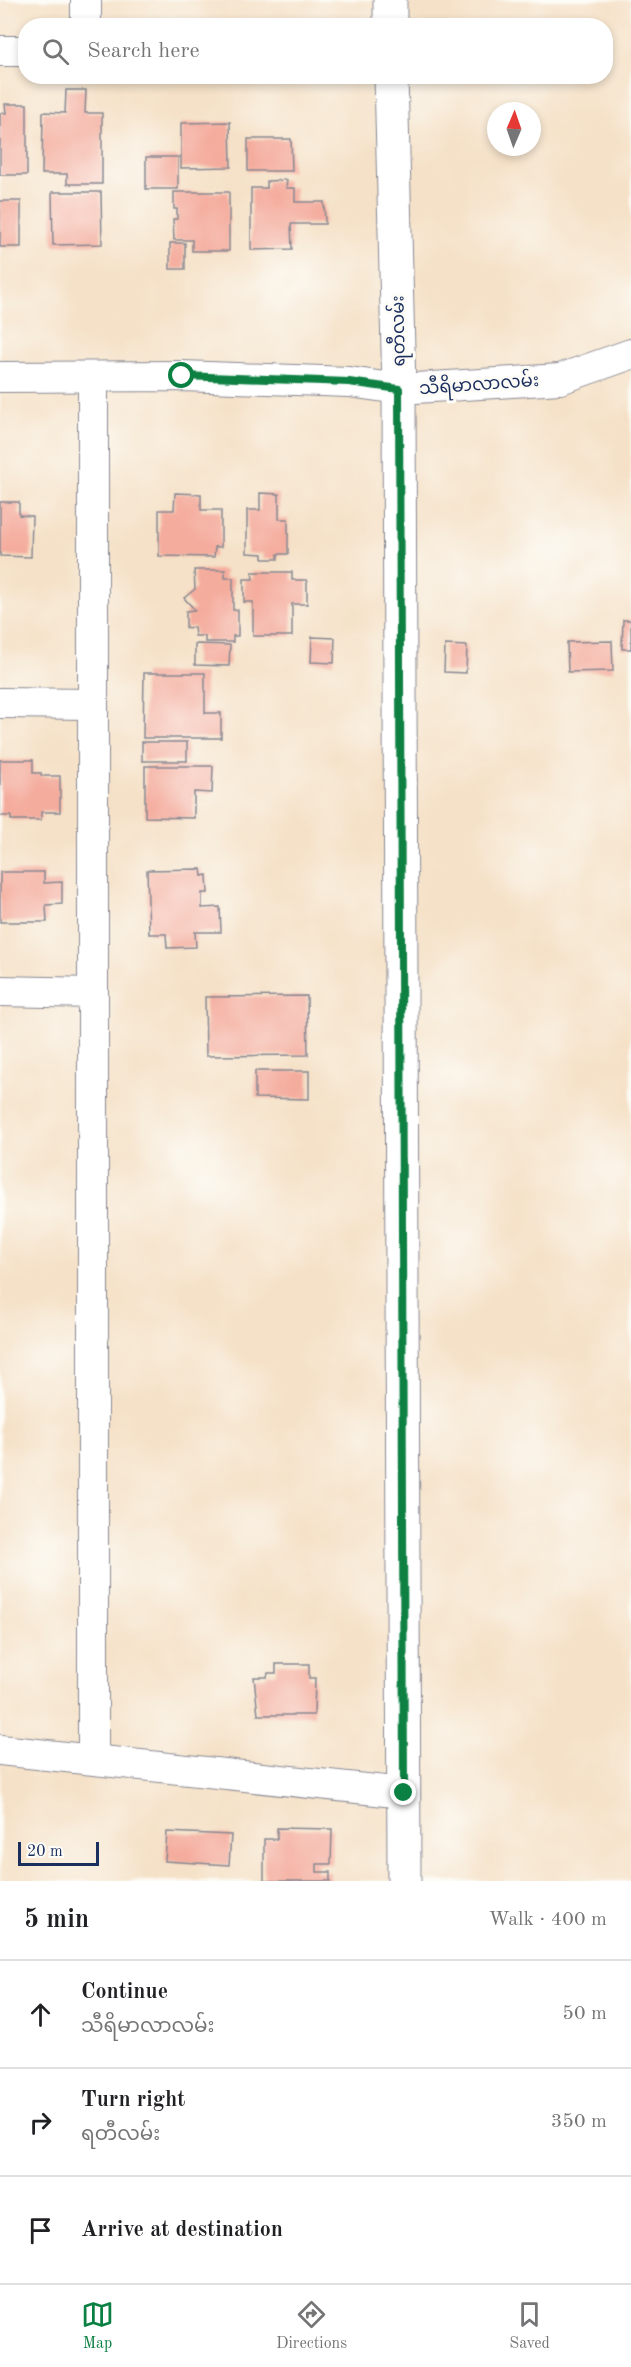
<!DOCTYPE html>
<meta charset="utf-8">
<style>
body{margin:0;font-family:"Old Standard TT","Noto Sans Myanmar",serif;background:#f2f2f2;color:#202124}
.compass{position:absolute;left:487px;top:102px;width:54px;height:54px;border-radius:50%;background:#fff;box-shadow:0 3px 9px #0003;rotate:2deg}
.scale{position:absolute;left:18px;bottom:15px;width:81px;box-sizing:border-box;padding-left:6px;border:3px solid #1b2f5e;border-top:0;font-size:16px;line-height:21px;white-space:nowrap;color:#1b2f5e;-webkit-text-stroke:4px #fdfcf7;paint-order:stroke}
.stop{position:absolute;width:18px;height:18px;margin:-14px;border:4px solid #0b8043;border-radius:50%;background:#fff}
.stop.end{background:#0b8043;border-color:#fff;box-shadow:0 2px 6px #0008}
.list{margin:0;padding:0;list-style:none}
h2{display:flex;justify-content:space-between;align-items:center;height:78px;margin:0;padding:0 24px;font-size:26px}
h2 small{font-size:20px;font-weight:400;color:#757577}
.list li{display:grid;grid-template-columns:39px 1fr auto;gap:18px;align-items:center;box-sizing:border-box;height:108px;padding:0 24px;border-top:2px solid #e0e0e0}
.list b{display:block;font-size:22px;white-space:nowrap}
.list p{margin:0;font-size:20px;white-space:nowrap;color:#757577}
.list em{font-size:20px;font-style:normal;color:#757577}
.icon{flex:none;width:33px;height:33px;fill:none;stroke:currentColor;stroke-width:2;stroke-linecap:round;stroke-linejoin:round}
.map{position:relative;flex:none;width:631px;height:1881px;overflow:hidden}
.search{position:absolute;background:#fff;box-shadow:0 3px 9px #0003;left:18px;right:18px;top:18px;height:66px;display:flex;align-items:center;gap:15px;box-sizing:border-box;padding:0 21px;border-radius:24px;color:#757577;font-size:22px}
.sheet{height:402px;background:#fff}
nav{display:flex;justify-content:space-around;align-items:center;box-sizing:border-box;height:84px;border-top:2px solid #e0e0e0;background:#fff;font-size:16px;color:#757577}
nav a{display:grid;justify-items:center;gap:3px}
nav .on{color:#0b8043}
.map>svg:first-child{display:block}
.building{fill:#f4ac9d}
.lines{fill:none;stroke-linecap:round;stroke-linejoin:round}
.minor-casing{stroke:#888892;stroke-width:32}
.tertiary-casing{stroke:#888892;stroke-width:35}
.minor{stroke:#fff;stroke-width:30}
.tertiary{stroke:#fff;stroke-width:33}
.route{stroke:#0b8043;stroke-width:8}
.labels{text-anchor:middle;stroke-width:6;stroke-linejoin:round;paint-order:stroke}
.street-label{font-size:18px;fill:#1b2f5e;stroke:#fdfcf7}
</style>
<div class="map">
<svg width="631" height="1881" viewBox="0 0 631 1881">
<rect width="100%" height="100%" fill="#fdfcf7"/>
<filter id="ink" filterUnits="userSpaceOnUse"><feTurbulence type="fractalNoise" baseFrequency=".0167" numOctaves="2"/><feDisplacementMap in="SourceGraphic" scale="12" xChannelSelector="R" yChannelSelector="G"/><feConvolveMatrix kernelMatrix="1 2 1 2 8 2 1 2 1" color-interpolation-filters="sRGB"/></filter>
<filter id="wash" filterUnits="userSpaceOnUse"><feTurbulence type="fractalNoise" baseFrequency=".008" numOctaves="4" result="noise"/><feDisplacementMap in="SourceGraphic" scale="24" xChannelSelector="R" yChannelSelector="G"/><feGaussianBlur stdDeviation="1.35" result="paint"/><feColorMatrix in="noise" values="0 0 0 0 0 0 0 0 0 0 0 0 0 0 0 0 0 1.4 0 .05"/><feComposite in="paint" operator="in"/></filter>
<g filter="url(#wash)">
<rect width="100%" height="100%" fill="#f5e1c7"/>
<g id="blocks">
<!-- building -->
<g class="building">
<path d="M66,90H86L85,113H102V184H67V174H42L43,112L65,113Z"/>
<path d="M5,104H27V175H0V113H6Z"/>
<path d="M230,122L231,167L181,168V123Z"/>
<path d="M248,139H291L292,171H248Z"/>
<rect x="146" y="157" width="32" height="32"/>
<path d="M287,180L286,188H295V202H324L325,224H291L292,249L251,250V188H267V181Z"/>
<path d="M52,192H101L102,244L53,245Z"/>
<path d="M174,192H229V251H192V240H174L173,219H177V209H174Z"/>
<rect x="0" y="201" width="21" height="46"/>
<rect x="170" y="243" width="15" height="26"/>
<path d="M175,493L201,494V510H221V547H215L214,557L159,556V510H174Z"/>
<path d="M260,493L279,494V519H288V554H278V559H263V554L247,553V510H260Z"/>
<path d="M0,502H19V515L32,516L31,557L0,556Z"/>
<path d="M194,570H225V578H233V610H238V636H233V642H205V636H195L194,627L186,628V611L195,610L184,598L195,589Z"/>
<path d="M252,572H292V580H307V604H292V636H253V602H244V579H253Z"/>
<path d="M623,620H631V649H622Z"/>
<path d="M312,637L335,638L334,663L311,662Z"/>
<path d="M612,641L613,671L568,672L567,642Z"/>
<path d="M195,644L230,645L229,666L195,665Z"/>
<path d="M445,645L467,646L466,673L444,672Z"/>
<path d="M144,673H205V713H221V738H143Z"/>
<rect x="142" y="742" width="45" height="19"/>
<path d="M0,760H33V773H41V776H60V812H41V820H11V816H0Z"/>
<path d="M145,766H213L212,793L194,792V818L145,817Z"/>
<path d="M201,869L202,876L207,875L208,893H202V908L220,907L221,932H195L196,947L167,948L166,934H149L147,870Z"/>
<path d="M0,872H44V883L62,882V904L46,905L47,922H0Z"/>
<path d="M307,996L308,1055L206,1056L205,997Z"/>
<path d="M255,1071H309V1099L255,1098Z"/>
<path d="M276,1664H309V1678H315L314,1715H258L254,1677H267L268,1673H276Z"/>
<path d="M277,1828L332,1829L331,1864H317V1872H330V1881H264V1839H277Z"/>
<path d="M167,1832L231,1835L229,1865L165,1861Z"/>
</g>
</g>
</g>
<g filter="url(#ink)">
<use href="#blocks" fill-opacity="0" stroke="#888892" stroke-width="1.5"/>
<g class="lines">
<!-- minor casing -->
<g class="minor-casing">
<g id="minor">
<path d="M86,0V26"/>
<path d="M0,51H26"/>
<path d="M0,377L182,376L349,382L399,389L560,379L631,354"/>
<path d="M0,703L93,704"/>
<path d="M0,991L93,993"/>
<path d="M0,1750L404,1793"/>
<path d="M93,1759V377"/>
</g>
</g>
<!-- tertiary casing -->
<g class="tertiary-casing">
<g id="tertiary">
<path d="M390,0V26"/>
<path d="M391,76L399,389L404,1881"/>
</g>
</g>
<!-- minor -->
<use href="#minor" class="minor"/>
<!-- tertiary -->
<use href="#tertiary" class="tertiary"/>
</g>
</g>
<g class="lines" filter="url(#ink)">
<!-- route -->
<path class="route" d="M182,376L349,382L399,389L404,1793"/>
</g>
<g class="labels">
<!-- street labels -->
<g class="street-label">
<text transform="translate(398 331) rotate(-91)" y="6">ရတီလမ်း</text>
<text transform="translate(479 384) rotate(-4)" y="6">သီရိမာလာလမ်း</text>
</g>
</g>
</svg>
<svg class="compass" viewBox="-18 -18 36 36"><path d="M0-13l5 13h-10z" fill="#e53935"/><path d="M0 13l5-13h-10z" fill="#757577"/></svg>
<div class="scale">20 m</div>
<div class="stop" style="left:182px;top:376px"></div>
<div class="stop end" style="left:404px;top:1793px"></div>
<div class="search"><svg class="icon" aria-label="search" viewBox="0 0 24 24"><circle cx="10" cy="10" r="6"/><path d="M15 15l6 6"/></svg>Search here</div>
</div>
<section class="sheet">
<h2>5 min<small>Walk · 400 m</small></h2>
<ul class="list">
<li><svg class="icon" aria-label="ahead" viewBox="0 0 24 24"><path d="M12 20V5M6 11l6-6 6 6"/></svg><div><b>Continue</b><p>သီရိမာလာလမ်း</p></div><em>50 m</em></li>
<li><svg class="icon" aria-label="right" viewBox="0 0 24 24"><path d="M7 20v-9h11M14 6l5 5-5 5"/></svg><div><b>Turn right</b><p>ရတီလမ်း</p></div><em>350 m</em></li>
<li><svg class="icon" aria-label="arrive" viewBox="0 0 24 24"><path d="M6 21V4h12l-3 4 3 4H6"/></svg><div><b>Arrive at destination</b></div></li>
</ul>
</section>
<nav>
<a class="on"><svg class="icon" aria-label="map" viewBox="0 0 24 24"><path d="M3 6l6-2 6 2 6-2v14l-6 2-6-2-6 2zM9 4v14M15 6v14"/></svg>Map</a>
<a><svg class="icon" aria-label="directions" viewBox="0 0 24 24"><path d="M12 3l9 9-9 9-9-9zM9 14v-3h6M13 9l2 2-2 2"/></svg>Directions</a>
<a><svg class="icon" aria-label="saved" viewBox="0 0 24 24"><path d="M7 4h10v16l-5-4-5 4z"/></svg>Saved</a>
</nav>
